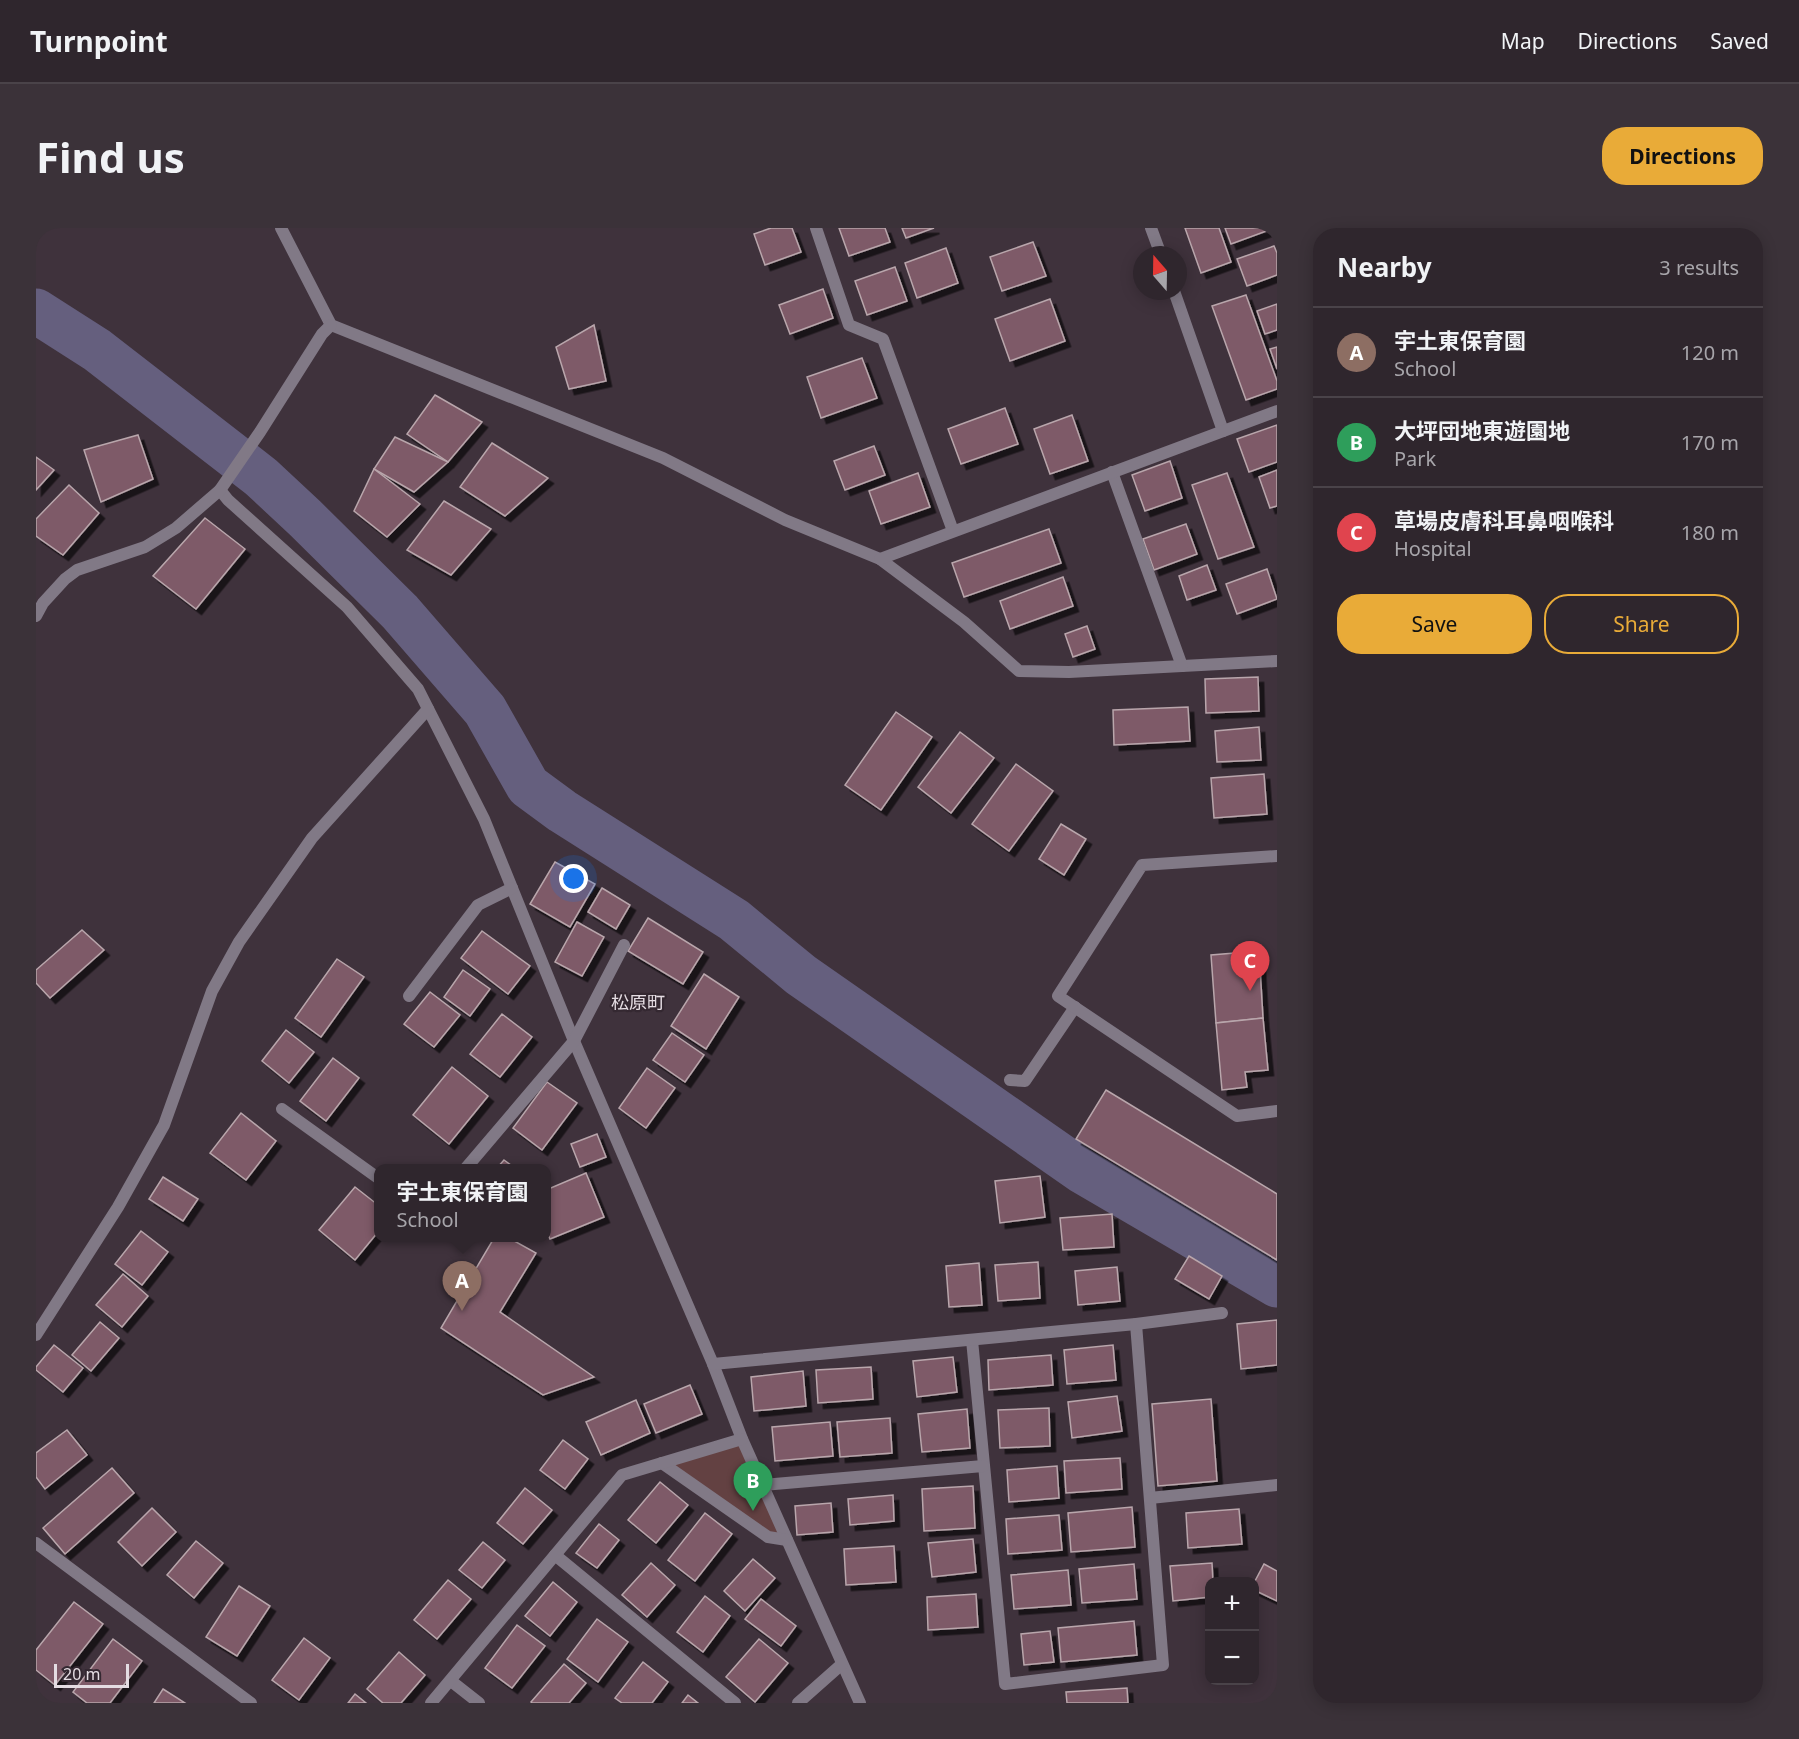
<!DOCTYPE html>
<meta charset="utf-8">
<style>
body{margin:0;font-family:"Noto Sans","Noto Sans JP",sans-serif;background:#3b3239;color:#f1f3f6}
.controls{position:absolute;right:18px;bottom:18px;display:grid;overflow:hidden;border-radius:12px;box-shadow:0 3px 15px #0003}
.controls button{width:54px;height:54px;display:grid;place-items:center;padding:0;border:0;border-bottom:2px solid #4a4349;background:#2f262d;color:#f1f3f6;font:30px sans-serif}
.compass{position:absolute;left:1097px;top:18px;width:54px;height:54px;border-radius:50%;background:#2f262d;box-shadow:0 3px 15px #0003;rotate:340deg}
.scale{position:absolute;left:18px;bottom:15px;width:75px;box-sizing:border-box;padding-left:6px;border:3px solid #e4dce2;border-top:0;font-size:16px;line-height:21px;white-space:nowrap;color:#e4dce2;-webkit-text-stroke:4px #342831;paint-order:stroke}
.you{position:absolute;left:538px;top:651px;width:21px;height:21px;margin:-15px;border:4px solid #fff;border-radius:50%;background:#1a73e8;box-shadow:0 0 0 9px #1a73e833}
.badge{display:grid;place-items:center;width:39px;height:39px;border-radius:50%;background:#e9ab38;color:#fff;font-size:20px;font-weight:700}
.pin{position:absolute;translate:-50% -50px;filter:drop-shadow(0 2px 3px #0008)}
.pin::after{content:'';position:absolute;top:32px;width:21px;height:18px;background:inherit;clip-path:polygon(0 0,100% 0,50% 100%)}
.popup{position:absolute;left:338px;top:936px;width:177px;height:78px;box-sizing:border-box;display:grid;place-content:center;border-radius:12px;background:#2f262d;filter:drop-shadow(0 2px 4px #0005);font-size:20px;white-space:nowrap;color:#a7a5aa}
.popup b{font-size:22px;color:#f1f3f6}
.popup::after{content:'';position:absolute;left:50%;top:100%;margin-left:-12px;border:12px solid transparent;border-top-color:#2f262d}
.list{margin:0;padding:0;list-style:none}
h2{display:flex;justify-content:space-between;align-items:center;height:78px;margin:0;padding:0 24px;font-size:26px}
h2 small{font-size:20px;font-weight:400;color:#a7a5aa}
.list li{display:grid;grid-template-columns:39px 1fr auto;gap:18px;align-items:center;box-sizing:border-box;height:90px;padding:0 24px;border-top:2px solid #4a4349}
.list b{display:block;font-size:22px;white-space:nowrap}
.list p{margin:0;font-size:20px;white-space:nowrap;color:#a7a5aa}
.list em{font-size:20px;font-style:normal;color:#a7a5aa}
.actions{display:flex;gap:12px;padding:18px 24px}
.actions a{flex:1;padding:14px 0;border:2px solid #e9ab38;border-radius:24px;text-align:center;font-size:21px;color:#e9ab38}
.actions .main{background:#e9ab38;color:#111}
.map{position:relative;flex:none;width:1241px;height:1475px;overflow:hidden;border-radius:24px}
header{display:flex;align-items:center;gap:36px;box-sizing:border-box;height:84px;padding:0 30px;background:#2f262d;border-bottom:2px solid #4a4349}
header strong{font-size:28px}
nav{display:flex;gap:33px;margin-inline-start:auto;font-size:21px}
.intro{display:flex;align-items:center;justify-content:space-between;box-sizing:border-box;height:144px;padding:0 36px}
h1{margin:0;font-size:42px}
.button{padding:15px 27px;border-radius:24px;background:#e9ab38;color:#111;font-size:21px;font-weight:700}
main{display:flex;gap:36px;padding:0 36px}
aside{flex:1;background:#2f262d;border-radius:24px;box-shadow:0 3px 15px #0003}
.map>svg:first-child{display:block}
.green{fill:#634142}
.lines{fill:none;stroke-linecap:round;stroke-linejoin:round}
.river{stroke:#655f7e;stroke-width:45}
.building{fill:#7e5a67;stroke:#b9a6ac;stroke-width:1.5;filter:url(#shadow)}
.service{stroke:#817986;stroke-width:12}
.minor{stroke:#817986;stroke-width:12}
.labels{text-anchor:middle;stroke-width:4.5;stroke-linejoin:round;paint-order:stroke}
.quarter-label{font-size:18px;fill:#e4dce2;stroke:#342831}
</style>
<header>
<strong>Turnpoint</strong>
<nav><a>Map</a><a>Directions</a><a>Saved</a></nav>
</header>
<div class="intro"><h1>Find us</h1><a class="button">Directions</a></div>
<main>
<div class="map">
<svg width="1241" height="1475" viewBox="0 0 1241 1475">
<defs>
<filter id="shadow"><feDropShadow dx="5.5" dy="5.5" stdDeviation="0" flood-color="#0009"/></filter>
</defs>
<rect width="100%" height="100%" fill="#3f323c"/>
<!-- green -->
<path class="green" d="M706,1211L751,1312L732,1309L626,1235Z"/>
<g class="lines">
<!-- river -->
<path class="river" d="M0,83L61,122L225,249L269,290L364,384L449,482L492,558L526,583L698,692L765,747L1046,943L1241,1057"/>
</g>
<!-- building -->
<g class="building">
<path d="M735,0H756L765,24L729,37L718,6Z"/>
<path d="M803,0H849L854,14L813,28Z"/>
<path d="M866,0H898L870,10Z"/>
<path d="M1149,0H1183L1195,34L1165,45Z"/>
<path d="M1189,0H1235L1236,1L1195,16Z"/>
<path d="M997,14L1010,48L966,63L954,29Z"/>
<path d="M1238,18L1241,25V47L1211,58L1201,31Z"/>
<path d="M910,20L922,55L881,70L869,35Z"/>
<path d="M859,39L871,73L831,87L819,53Z"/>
<path d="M787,61L797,90L754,106L743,77Z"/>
<path d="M1210,67L1241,153V161L1210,172L1176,78Z"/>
<path d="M1014,71L1029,113L974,133L959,91Z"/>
<path d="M1241,76V102L1229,106L1221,83Z"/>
<path d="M558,97L570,153L533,161L520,119Z"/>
<path d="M1241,119V141L1234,121Z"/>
<path d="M826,130L841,170L785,190L771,149Z"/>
<path d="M399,167L446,194L412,234L371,206Z"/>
<path d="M969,180L982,216L925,236L912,201Z"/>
<path d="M1036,187L1052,233L1014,246L998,201Z"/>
<path d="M1241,197V234L1213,244L1201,211Z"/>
<path d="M102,207L117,251L65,274L48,222Z"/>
<path d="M359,209L412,234L378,264L338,241Z"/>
<path d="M456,215L512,250L469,288L424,259Z"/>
<path d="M838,218L849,247L809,262L798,233Z"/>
<path d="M0,229L18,242L0,262Z"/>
<path d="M1134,233L1146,270L1109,283L1096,247Z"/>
<path d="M338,241L384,276L351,309L318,283Z"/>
<path d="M1241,242V278L1234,280L1223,249Z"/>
<path d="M882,245L894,279L845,296L833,263Z"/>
<path d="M1191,245L1218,319L1182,331L1156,257Z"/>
<path d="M33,257L63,285L27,327L0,308V291Z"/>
<path d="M408,273L455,301L415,347L371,322Z"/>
<path d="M169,290L209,321L160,381L117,348Z"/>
<path d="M1150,296L1161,326L1118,342L1107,311Z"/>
<path d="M1013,301L1025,335L928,369L916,335Z"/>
<path d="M1171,337L1180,362L1151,372L1143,348Z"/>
<path d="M1231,341L1241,371L1201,386L1190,356Z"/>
<path d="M1027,349L1037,378L974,401L964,373Z"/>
<path d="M1051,398L1059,421L1037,429L1029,406Z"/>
<path d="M1222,449L1223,483L1170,485L1169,451Z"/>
<path d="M1152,479L1154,513L1078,517L1077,482Z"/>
<path d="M860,484L896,509L845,582L809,557Z"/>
<path d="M1223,499L1225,532L1181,534L1179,503Z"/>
<path d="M924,504L958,530L915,585L882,559Z"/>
<path d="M980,536L1017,563L973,623L936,596Z"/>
<path d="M1228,546L1231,586L1178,590L1175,550Z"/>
<path d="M1025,596L1050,611L1028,647L1003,631Z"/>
<path d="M519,634L559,656L534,699L494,676Z"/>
<path d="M566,660L594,677L580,701L552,684Z"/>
<path d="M612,690L667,724L647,756L592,723Z"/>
<path d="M541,694L568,709L546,748L519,734Z"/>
<path d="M46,702L68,722L14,770L0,755V742Z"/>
<path d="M446,703L494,738L472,766L425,730Z"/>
<path d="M1223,723L1227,790L1180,795L1175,727Z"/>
<path d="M301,731L328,749L285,809L259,790Z"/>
<path d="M427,742L454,761L434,788L408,769Z"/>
<path d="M668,746L703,769L670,821L635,798Z"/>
<path d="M394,764L424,787L398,819L368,796Z"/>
<path d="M466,786L496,809L464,849L434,826Z"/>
<path d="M1227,790L1232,842L1209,844L1211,859L1186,862L1180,795Z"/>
<path d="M250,802L278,824L253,855L226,833Z"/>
<path d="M636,805L668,827L649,854L617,832Z"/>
<path d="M297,830L323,850L290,893L264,873Z"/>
<path d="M416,839L452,868L413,916L377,887Z"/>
<path d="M611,840L639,860L610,900L583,880Z"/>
<path d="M511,854L541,875L506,922L477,900Z"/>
<path d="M1070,862L1241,966V1032L1040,911Z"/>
<path d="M205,885L240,913L210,952L174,925Z"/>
<path d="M561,906L570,929L544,939L535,916Z"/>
<path d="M468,932L479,940H461Z"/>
<path d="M550,945L568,989L514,1011L510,1002V962Z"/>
<path d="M1004,948L1009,989L964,995L959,953Z"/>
<path d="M127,949L162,971L147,993L113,971Z"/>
<path d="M319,959L342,977V1004L319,1032L283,1002Z"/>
<path d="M1076,986L1078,1019L1027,1022L1024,990Z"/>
<path d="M105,1003L132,1024L106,1057L79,1036Z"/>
<path d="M458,1010H473L500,1025L464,1084L558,1149L507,1167L405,1100Z"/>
<path d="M1153,1028L1186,1048L1173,1071L1139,1051Z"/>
<path d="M1002,1034L1004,1070L962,1073L959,1037Z"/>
<path d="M943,1035L946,1077L913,1079L910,1038Z"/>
<path d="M1081,1039L1084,1073L1042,1077L1039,1043Z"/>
<path d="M87,1046L112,1068L86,1099L60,1077Z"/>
<path d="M1241,1092V1137L1205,1141L1201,1096Z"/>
<path d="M64,1094L83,1110L55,1143L36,1127Z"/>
<path d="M18,1117L47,1140L27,1164L0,1142V1139Z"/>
<path d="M1077,1117L1080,1152L1031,1156L1028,1122Z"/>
<path d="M1015,1127L1017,1157L953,1162L952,1132Z"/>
<path d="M917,1129L921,1164L881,1169L877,1133Z"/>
<path d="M835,1139L837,1171L782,1175L780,1142Z"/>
<path d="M767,1143L770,1178L718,1183L715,1149Z"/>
<path d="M654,1157L666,1186L620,1205L608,1176Z"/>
<path d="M1081,1168L1086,1203L1036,1210L1032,1174Z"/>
<path d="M1175,1171L1181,1253L1122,1258L1116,1176Z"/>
<path d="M600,1172L614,1205L565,1227L550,1194Z"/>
<path d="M1013,1180L1014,1218L964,1220L962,1182Z"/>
<path d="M931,1181L934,1220L886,1224L882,1186Z"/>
<path d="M854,1190L856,1225L804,1229L801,1194Z"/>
<path d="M794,1194L797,1228L739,1233L736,1199Z"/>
<path d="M31,1202L51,1227L9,1261L0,1249V1225Z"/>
<path d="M527,1212L552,1231L529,1261L504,1242Z"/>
<path d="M1084,1230L1086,1261L1030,1265L1028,1233Z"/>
<path d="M1021,1238L1023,1270L973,1274L971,1242Z"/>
<path d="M76,1240L98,1265L29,1326L7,1300Z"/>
<path d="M624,1254L652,1277L620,1315L592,1292Z"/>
<path d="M937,1258L939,1300L888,1303L886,1261Z"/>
<path d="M489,1260L516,1282L487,1316L461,1295Z"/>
<path d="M857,1267L858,1293L814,1297L812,1271Z"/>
<path d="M795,1275L797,1304L761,1307L759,1278Z"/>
<path d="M1096,1279L1099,1319L1035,1324L1032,1285Z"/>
<path d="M116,1280L140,1304L106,1338L82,1314Z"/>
<path d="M1203,1281L1206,1316L1152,1320L1150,1285Z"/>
<path d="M669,1285L696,1306L659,1353L632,1332Z"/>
<path d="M1023,1287L1026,1322L972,1326L970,1291Z"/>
<path d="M563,1296L583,1312L561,1340L540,1325Z"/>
<path d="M937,1311L940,1344L896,1349L892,1315Z"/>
<path d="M160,1313L187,1335L158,1370L131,1347Z"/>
<path d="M447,1314L469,1332L446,1360L423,1342Z"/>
<path d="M858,1318L860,1354L810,1357L808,1321Z"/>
<path d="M717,1331L739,1350L709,1383L688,1363Z"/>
<path d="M615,1335L639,1357L611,1389L586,1367Z"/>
<path d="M1176,1335L1177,1354H1174V1369L1137,1373L1134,1338Z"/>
<path d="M1098,1336L1101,1371L1046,1375L1043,1341Z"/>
<path d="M1228,1336L1241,1343V1373L1218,1362V1355Z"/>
<path d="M1032,1342L1035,1377L978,1381L975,1347Z"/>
<path d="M412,1352L435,1371L401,1411L378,1392Z"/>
<path d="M517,1354L541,1374L514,1408L489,1388Z"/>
<path d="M203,1358L234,1378L201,1428L170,1409Z"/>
<path d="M940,1366L942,1399L892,1402L891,1369Z"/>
<path d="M669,1368L694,1388L667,1424L641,1404Z"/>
<path d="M725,1371L760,1398L745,1418L709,1391Z"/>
<path d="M38,1374L67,1396L19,1457L0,1442V1422Z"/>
<path d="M561,1391L592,1414L562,1454L531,1431Z"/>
<path d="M1098,1393L1101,1427L1025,1434L1022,1400Z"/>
<path d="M481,1397L509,1418L476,1460L449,1440Z"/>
<path d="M1014,1403L1018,1434L988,1437L985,1406Z"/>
<path d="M268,1410L294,1430L263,1472L236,1452Z"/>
<path d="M77,1411L106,1433L74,1475H51L37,1464Z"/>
<path d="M723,1411L752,1435L719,1474L690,1449Z"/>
<path d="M363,1424L389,1447L365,1475H347L331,1461Z"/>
<path d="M607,1434L632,1454L616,1475H586L579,1470Z"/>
<path d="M528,1436L550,1455L533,1475H496L495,1474Z"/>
<path d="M1091,1460L1092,1475H1031L1030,1464Z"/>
<path d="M127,1461L149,1475H118Z"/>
<path d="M319,1466L330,1475H312Z"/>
<path d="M652,1467L662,1475H646Z"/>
</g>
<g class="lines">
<!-- service -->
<path class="service" d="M974,852L989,853L1039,779"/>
<!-- minor -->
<g class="minor">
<path d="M245,0L295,97L627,230L749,292L844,331L928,394L983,443L1033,444L1241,433"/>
<path d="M780,0L813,97L847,111L917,303"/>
<path d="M1115,0L1125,27"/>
<path d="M1138,63L1187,203"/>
<path d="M1076,244L1146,438"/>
<path d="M184,262L192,272L311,379L382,461L448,591L538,813L677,1136L706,1211L824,1475"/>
<path d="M844,331L1241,183"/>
<path d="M0,388L7,375L29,351L41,342L109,319L140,300L184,262L224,204L286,106L295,97"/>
<path d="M1241,628L1106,637L1022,768L1201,888L1241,883"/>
<path d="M373,768L442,677L476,660"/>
<path d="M246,881L342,950"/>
<path d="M430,940L538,813L588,717"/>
<path d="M0,1107L82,979L128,897L176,763L203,714L276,610L392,481"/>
<path d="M936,1112L969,1456L1127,1437L1100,1096"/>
<path d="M677,1136L1100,1096L1186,1085"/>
<path d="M626,1235L732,1309L751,1312"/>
<path d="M727,1257L947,1238"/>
<path d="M1114,1270L1241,1257"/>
<path d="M0,1315L215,1475"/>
<path d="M519,1327L699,1475"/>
<path d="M415,1453L443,1475"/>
<path d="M395,1475L586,1247L706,1211"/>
<path d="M762,1475L806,1436"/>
</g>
</g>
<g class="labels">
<!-- quarter labels -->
<g class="quarter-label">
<text x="602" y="781">松原町</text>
</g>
</g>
</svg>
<div class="controls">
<button>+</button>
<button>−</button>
</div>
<svg class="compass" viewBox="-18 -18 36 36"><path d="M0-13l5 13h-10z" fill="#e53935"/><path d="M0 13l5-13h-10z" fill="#a7a5aa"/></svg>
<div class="scale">20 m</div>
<div class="you"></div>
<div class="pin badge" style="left:426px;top:1083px;background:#8d6e63">A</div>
<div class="popup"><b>宇土東保育園</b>School</div>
<div class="pin badge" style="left:717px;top:1283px;background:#2e9e5b">B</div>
<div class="pin badge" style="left:1214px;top:763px;background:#e0444e">C</div>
</div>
<aside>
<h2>Nearby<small>3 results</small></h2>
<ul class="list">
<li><span class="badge" style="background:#8d6e63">A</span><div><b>宇土東保育園</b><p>School</p></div><em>120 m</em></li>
<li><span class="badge" style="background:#2e9e5b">B</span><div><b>大坪団地東遊園地</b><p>Park</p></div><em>170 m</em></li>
<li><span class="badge" style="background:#e0444e">C</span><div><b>草場皮膚科耳鼻咽喉科</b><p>Hospital</p></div><em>180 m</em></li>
</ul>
<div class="actions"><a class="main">Save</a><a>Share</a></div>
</aside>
</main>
